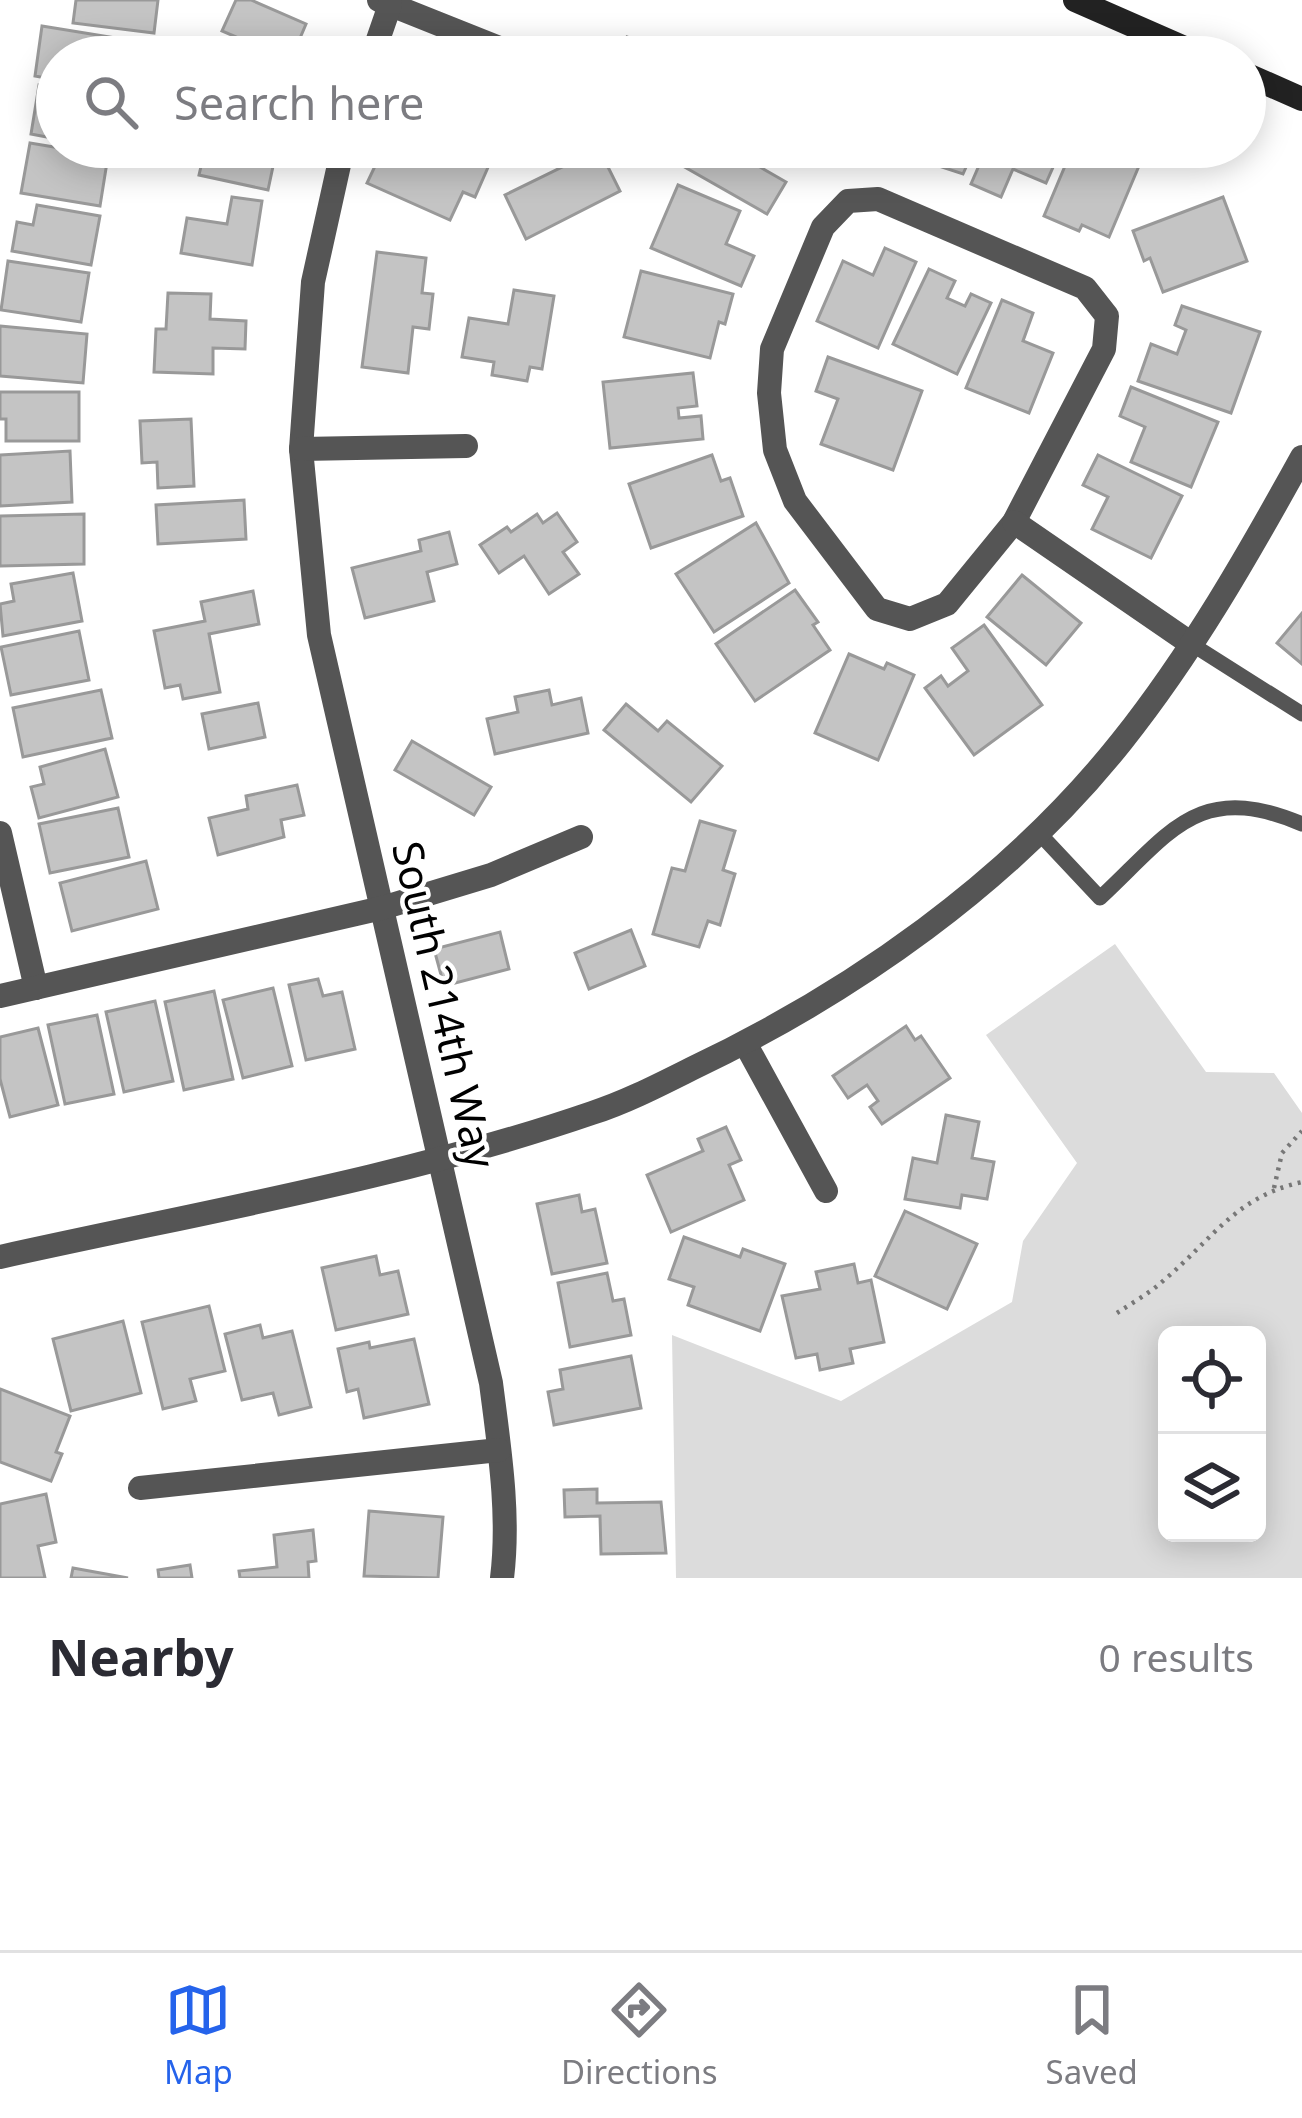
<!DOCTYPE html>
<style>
body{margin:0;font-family:"Noto Sans",sans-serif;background:#f2f2f3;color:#2b2b33}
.controls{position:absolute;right:36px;bottom:36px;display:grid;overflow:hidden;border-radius:18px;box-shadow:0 6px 30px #0003}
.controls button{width:108px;height:108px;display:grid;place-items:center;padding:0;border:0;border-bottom:3px solid #e1e1e2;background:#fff;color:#2b2b33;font:60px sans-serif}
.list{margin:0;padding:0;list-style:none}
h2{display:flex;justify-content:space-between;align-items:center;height:156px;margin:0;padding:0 48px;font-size:51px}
h2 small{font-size:39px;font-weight:400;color:#7c7c81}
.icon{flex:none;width:66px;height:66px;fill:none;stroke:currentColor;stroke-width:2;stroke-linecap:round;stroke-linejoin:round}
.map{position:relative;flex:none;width:1302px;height:1578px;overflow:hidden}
.search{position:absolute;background:#fff;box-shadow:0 6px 30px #0003;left:36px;right:36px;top:36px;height:132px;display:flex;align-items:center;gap:30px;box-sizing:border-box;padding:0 42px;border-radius:66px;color:#7c7c81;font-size:45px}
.sheet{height:372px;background:#fff}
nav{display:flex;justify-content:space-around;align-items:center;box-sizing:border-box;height:168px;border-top:3px solid #e1e1e2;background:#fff;font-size:33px;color:#7c7c81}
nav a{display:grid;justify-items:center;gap:6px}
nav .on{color:#2563eb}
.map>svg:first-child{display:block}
.green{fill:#dcdcdc;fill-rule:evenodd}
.building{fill:#c4c4c4;stroke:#999;stroke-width:3}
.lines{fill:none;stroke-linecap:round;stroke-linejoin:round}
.path{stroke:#777;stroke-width:4.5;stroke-dasharray:3 6;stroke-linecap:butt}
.service{stroke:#555;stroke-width:15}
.minor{stroke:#555;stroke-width:24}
.tertiary{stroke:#555;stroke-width:24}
.secondary{stroke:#222;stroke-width:24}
.labels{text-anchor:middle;stroke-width:9;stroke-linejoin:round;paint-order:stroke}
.street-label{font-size:42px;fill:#000;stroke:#fff}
</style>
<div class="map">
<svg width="1302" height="1578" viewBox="0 0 1302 1578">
<rect width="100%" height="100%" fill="#fff"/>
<!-- green -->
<path class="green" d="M1115,944L1206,1072L1274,1073L1302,1113V1578H676L672,1335L841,1401L1012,1302L1023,1241L1077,1163L986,1035ZM1257,1335V1533H1167V1335Z"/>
<!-- building -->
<g class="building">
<path d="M76,0H158L154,33L73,23Z"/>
<path d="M236,0H251L306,24L292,57L257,47L253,57L235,53L241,39L222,31Z"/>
<path d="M42,26L128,40L126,57H57V80L35,76Z"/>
<path d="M627,37L660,50L657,57H619Z"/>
<path d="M863,43L866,57H797Z"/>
<path d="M39,85L57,88V139L31,134Z"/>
<path d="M30,143L108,156L100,206L21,193Z"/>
<path d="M194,147H247L246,151L275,157L268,190L199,175L203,158L192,156Z"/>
<path d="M384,147H449L489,165L475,197L463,192L450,220L367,183Z"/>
<path d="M692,147H772L760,167L786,182L767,214L681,165Z"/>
<path d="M901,147H975L963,174L899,153Z"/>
<path d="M987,147H1062L1046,183L1013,169L1001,197L971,184Z"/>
<path d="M1073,147H1128L1144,154L1109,237L1082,225L1079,231L1044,216Z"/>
<path d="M599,149L620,191L526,239L505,195Z"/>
<path d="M678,185L740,211L726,244L754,256L741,286L651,248Z"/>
<path d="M232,197L262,201L252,265L181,253L187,218L227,224Z"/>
<path d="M1223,197L1247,261L1163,292L1150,258L1144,261L1133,231Z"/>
<path d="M37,205L100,216L91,265L12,251L17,222L33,225Z"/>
<path d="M885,248L916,262L878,348L817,321L843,261L873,275Z"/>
<path d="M377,252L426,258L422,293L433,294L429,329L413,327L408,373L362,367Z"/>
<path d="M8,261L89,273L81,322L1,310Z"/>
<path d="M929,269L955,281L947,298L965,306L971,294L991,303L957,374L893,344Z"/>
<path d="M641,271L733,294L725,324L719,322L710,358L624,337Z"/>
<path d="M514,290L554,296L542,369L530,367L527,381L492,375L494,362L462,357L469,318L508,324Z"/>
<path d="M168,293L211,294L210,319L246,321L245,349L213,348V374L154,372L156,329H166Z"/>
<path d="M1002,300L1033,313L1023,341L1053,353L1029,413L966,388Z"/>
<path d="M1182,306L1260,332L1231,413L1138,381L1151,344L1177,354L1186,330L1175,325Z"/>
<path d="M0,326L87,334L83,383L0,376Z"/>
<path d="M828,357L922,391L893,470L821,444L838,399L816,391Z"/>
<path d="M693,373L697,406L678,408L679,418L701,416L703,439L610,448L603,382Z"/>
<path d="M1131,387L1218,422L1191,487L1131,462L1145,427L1120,416Z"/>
<path d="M0,392H79V441H6V419H0Z"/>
<path d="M191,419L194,486L158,488L157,462L142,463L140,421Z"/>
<path d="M70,451L72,502L0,506V455Z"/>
<path d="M712,455L721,481L730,478L743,516L651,548L629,484Z"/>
<path d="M1098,455L1182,496L1151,558L1092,529L1108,497L1083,485Z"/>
<path d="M244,500L246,539L158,544L156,505Z"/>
<path d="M557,513L577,542L563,552L579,574L549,594L524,556L499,573L480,545L507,527L511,532L537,514L543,523Z"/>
<path d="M84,514V564L0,566V516Z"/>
<path d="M756,523L789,583L714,632L676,574Z"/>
<path d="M449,532L457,564L427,572L434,601L365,618L352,568L421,551L419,540Z"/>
<path d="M73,573L82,621L3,636L0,604L14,601L11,584Z"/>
<path d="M1022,575L1081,623L1046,665L987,617Z"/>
<path d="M795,590L818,622L813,625L830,650L755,701L716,644Z"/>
<path d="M253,591L259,624L209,634L220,692L183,699L180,685L165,688L154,631L205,621L201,602Z"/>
<path d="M1302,613V664L1277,643Z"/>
<path d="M984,625L1042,705L974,755L925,688L941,676L948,686L968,671L952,648Z"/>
<path d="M79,631L89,680L11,695L1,647Z"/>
<path d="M849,654L884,669L887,663L914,675L878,760L815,733Z"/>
<path d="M101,690L112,738L23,757L13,708Z"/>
<path d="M549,690L552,705L581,698L588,733L495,754L487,719L518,712L515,697Z"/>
<path d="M258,703L265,737L209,749L202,714Z"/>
<path d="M626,704L658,731L667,721L722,766L691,802L604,730Z"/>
<path d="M412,741L491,787L474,815L395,770Z"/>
<path d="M105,749L118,797L39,818L31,787L44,784L40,767Z"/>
<path d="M297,785L304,815L281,820L284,837L218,855L209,818L248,809L246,796Z"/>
<path d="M118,808L129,857L50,873L39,824Z"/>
<path d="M700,821L735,831L723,870L735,874L720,925L708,921L699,947L653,934L672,868L685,871Z"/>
<path d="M146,861L158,909L72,931L60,883Z"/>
<path d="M631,930L645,966L589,989L575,953Z"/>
<path d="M500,932L509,969L444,986L434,949Z"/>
<path d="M318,979L323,996L342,992L355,1049L306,1060L289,985Z"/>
<path d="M273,988L292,1066L243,1078L223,1000Z"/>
<path d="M214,991L233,1079L184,1090L165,1002Z"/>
<path d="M155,1001L173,1081L124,1092L106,1012Z"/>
<path d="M97,1015L114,1094L65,1104L48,1025Z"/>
<path d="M906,1026L915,1040L921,1036L950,1078L882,1124L870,1107L878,1101L867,1085L848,1098L833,1076Z"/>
<path d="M38,1028L58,1105L10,1117L0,1079V1037Z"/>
<path d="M946,1115L979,1122L972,1158L994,1162L987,1199L962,1195L960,1208L905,1199L913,1158L937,1163Z"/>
<path d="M726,1127L741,1160L729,1165L744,1200L671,1232L647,1175L703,1151L698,1139Z"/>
<path d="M579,1195L582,1212L595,1209L607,1263L552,1274L537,1204Z"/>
<path d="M905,1211L977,1244L947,1309L875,1276Z"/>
<path d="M684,1237L740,1257L743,1249L785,1264L760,1331L688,1305L694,1287L669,1279Z"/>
<path d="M376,1256L380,1275L398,1271L408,1314L336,1330L322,1268Z"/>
<path d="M854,1264L858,1283L871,1280L884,1342L850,1349L853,1363L820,1370L817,1354L796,1358L782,1296L820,1289L816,1272Z"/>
<path d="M607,1273L613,1301L624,1299L631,1335L570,1347L558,1283Z"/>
<path d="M209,1306L225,1371L190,1379L196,1401L163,1409L142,1322Z"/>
<path d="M123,1321L141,1393L71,1411L53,1339Z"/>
<path d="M260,1325L263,1338L292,1331L311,1407L279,1415L273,1393L242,1400L225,1334Z"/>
<path d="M414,1339L429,1404L364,1418L358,1389L347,1392L338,1349L369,1342L370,1348Z"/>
<path d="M631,1356L641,1408L554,1425L548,1392L563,1389L560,1370Z"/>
<path d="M0,1389L70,1416L56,1452L62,1454L51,1481L0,1462Z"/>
<path d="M597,1489V1503L661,1502L666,1553L601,1554L600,1516L565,1517L564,1490Z"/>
<path d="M46,1494L56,1542L38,1546L45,1578H0V1504Z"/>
<path d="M369,1511L443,1517L438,1578L364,1576Z"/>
<path d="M313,1530L316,1561L308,1562L309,1578H240L239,1571L277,1567L274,1535Z"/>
<path d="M190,1565L192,1578H159L158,1570Z"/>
<path d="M73,1568L128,1578H71Z"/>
</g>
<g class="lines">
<!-- path -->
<g class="path">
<path d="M1274,1188L1282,1153L1302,1131"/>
<path d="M1117,1313C1132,1303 1150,1293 1164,1280C1213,1239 1235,1197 1302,1182"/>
</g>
<!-- service -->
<g class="service">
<path d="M1193,645L1302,714"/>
<path d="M1038,832L1100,898C1171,832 1198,780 1302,824"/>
</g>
<!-- minor -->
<g class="minor">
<path d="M379,0L499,48"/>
<path d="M372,57L390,5"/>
<path d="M343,147L313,282L301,449L319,635L491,1383C499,1446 510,1514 502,1578"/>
<path d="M878,199L1085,288L1107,316L1104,349L1014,522L947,604L910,619L877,609L795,501L775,450L769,393L772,349L823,227L848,201Z"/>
<path d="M301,449L466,446"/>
<path d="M1014,522L1193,645"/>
<path d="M0,833L36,988"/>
<path d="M0,996L382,908L491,875L581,837"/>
<path d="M745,1043L826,1191"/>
<path d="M140,1488L499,1450"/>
</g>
<!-- tertiary -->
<path class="tertiary" d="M0,1257C197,1213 400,1179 592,1113C626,1102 659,1085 691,1069C853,992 1010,882 1122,741C1192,653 1248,555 1302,457"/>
<!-- secondary -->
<g class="secondary">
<path d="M1075,0L1205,57"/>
<path d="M1245,74L1302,99"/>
</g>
</g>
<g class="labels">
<!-- street labels -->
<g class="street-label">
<text transform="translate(444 1005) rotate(77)" y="15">South 214th Way</text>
</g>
</g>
</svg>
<div class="controls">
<button><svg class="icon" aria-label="locate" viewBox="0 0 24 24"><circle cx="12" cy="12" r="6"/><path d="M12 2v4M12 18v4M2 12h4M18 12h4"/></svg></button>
<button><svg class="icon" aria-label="layers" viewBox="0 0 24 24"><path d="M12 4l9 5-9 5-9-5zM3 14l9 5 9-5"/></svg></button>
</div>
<div class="search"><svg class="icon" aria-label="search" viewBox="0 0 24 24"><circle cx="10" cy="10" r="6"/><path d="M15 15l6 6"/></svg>Search here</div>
</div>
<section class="sheet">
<h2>Nearby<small>0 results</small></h2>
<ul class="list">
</ul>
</section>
<nav>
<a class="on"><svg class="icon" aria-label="map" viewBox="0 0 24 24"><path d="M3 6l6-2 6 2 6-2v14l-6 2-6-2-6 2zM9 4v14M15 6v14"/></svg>Map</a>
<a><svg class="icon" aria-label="directions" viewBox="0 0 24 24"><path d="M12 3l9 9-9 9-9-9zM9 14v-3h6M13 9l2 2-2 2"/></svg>Directions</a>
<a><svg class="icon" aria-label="saved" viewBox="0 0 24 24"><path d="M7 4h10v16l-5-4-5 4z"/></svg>Saved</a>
</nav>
